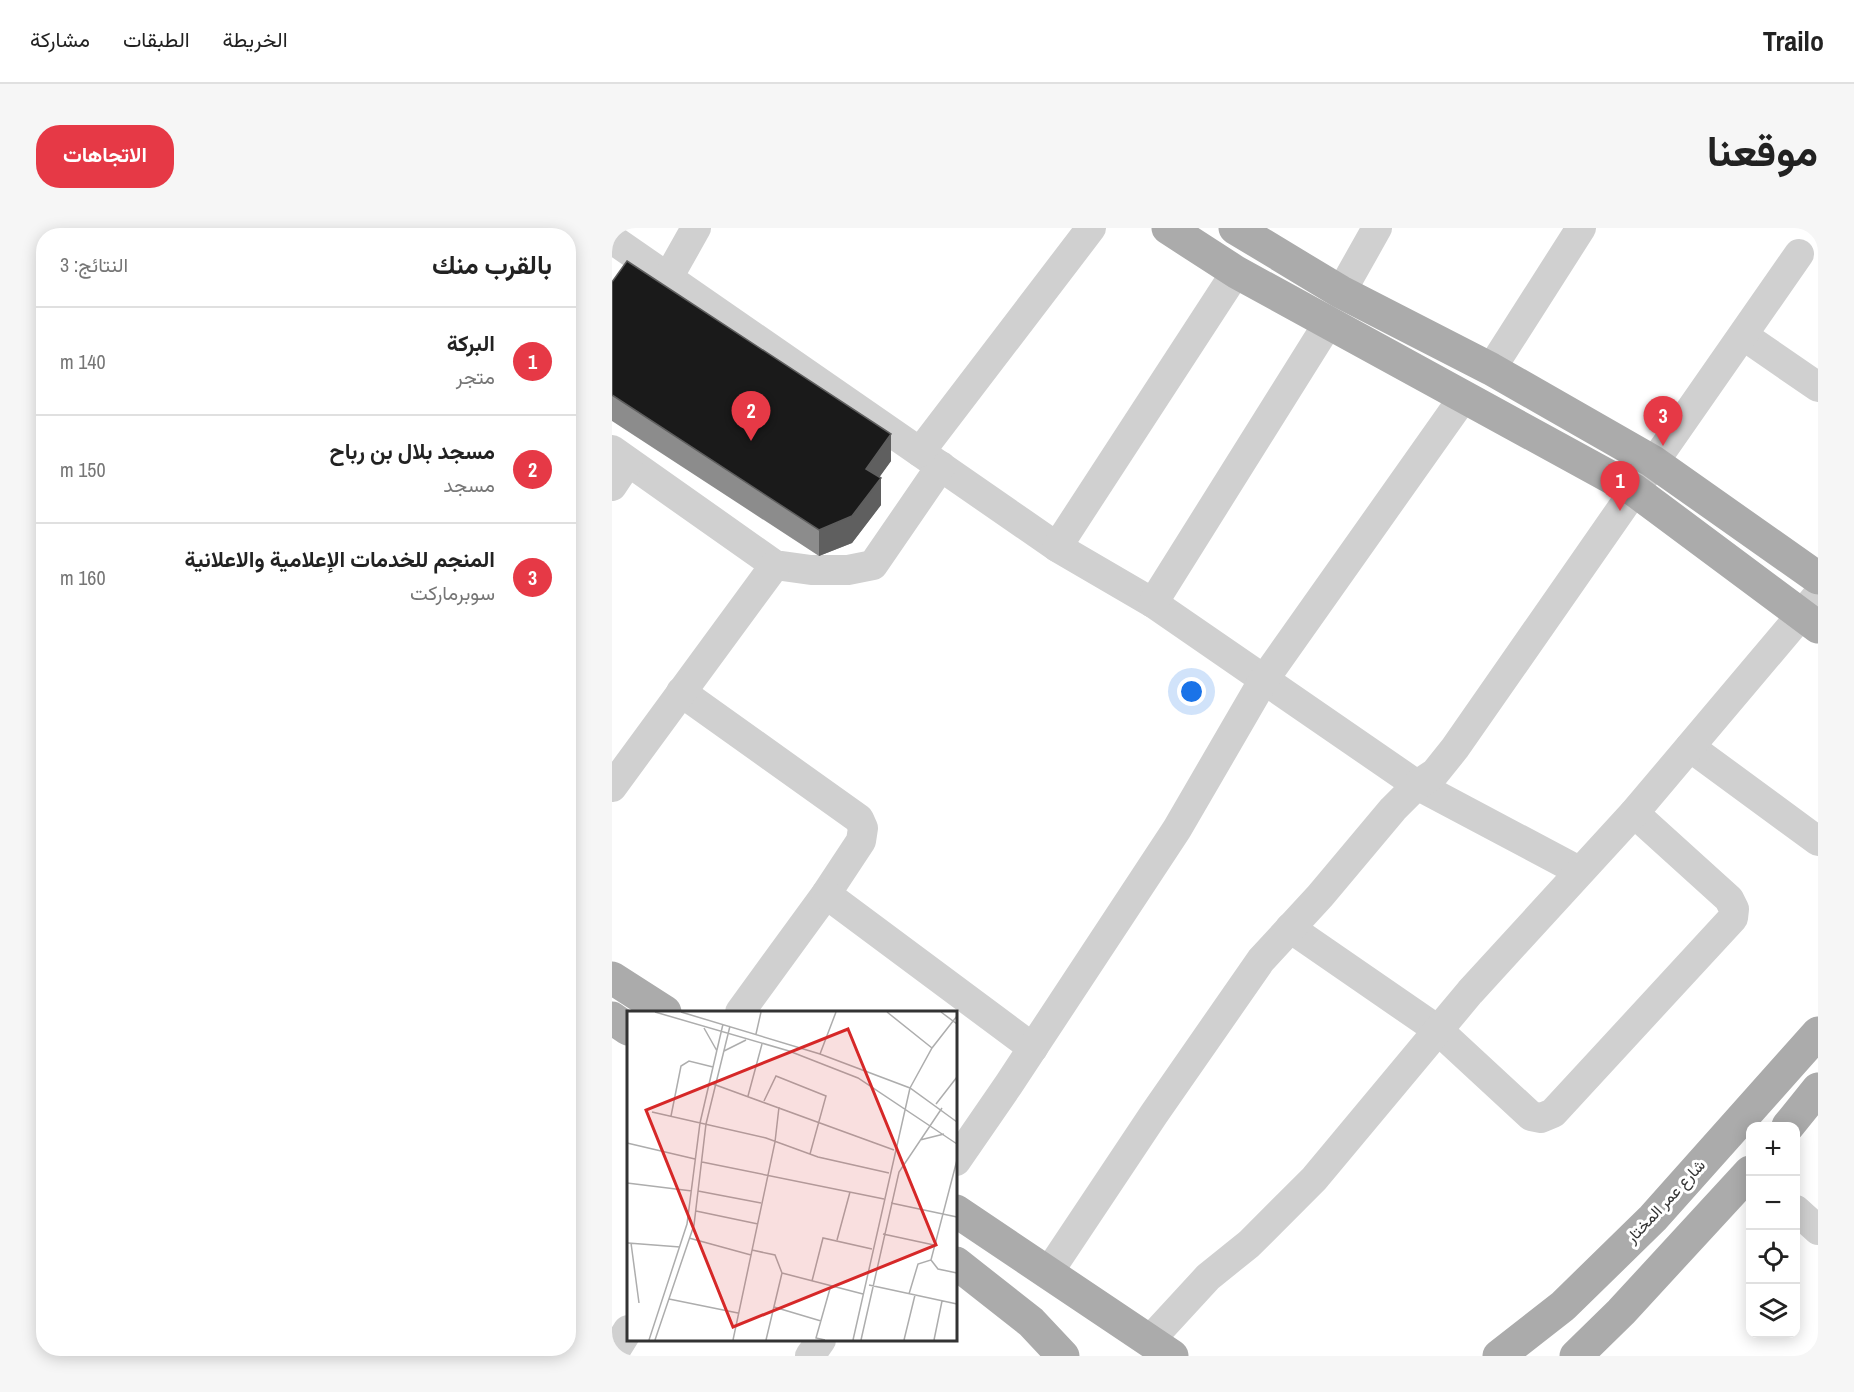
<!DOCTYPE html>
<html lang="ar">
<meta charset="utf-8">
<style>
body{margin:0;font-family:"Archivo Narrow",Vazirmatn,sans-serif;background:#f6f6f6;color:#222;direction:rtl}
.controls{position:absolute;right:18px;bottom:18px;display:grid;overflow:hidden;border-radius:12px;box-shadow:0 3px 15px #0003}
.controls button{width:54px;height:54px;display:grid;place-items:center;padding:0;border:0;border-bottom:2px solid #e0e0e0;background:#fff;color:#222;font:30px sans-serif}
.you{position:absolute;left:580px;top:464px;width:21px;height:21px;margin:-15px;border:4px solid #fff;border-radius:50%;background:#1a73e8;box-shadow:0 0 0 9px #1a73e833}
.badge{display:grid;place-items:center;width:39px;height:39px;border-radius:50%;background:#e63946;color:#fff;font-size:20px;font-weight:700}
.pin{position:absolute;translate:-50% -50px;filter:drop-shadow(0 2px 3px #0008)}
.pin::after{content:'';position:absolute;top:32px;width:21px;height:18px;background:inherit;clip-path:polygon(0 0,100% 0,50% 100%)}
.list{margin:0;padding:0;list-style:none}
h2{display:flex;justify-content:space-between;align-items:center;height:78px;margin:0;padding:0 24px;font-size:26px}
h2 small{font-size:20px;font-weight:400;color:#767676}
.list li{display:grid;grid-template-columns:39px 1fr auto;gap:18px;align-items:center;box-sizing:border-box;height:108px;padding:0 24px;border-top:2px solid #e0e0e0}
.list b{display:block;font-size:22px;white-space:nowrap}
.list p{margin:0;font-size:20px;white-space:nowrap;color:#767676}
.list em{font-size:20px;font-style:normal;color:#767676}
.icon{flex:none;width:33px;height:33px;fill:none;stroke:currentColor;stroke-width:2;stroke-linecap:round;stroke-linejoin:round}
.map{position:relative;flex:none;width:1206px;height:1128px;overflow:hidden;direction:ltr;border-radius:24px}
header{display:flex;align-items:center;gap:36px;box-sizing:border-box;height:84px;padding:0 30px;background:#fff;border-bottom:2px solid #e0e0e0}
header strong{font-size:28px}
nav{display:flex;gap:33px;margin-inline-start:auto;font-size:21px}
.intro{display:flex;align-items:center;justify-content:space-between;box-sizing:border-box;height:144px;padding:0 36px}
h1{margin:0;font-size:42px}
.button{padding:15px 27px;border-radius:24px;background:#e63946;color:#fff;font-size:21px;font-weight:700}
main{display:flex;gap:36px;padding:0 36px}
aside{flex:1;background:#fff;border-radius:24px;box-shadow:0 3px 15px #0003}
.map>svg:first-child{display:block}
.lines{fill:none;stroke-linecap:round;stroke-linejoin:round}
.minor{stroke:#d0d0d0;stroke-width:30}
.major{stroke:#ababab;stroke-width:33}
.wall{fill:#8c8c8c}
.shaded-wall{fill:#5f5f5f}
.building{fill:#1a1a1a;stroke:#5f5f5f;stroke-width:1.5}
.labels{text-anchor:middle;stroke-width:6;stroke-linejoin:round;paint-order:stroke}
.street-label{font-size:16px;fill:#333;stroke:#fff}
.inset-road{fill:none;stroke:#adadad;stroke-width:1.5}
.view{fill:#d62828;fill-opacity:0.15;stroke:#d62828;stroke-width:3}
.inset-edge{fill:none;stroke:#333;stroke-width:3}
</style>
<header>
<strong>Trailo</strong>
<nav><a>الخريطة</a><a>الطبقات</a><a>مشاركة</a></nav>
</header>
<div class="intro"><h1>موقعنا</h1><a class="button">الاتجاهات</a></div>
<main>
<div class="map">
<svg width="1206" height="1128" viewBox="0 0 1206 1128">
<rect width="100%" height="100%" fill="#fff"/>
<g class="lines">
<!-- minor -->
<g class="minor">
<path d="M0,11L445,319L541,375L805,557L967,643"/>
<path d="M57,48L84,0"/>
<path d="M729,64L765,0"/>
<path d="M1132,108L1206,159"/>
<path d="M879,141L969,0"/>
<path d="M0,222L163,337L199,342H236L261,337L329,238"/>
<path d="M308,224L479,0"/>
<path d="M0,258L16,234"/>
<path d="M445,319L624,44"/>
<path d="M541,375L717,94"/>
<path d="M69,464L247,591L251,600L249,613L214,666L128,784"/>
<path d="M1078,519L1206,613"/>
<path d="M0,559L163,337"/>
<path d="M214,666L421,820"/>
<path d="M678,700L826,802L919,888L929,890L941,885L1121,690L1122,681L1117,671L1022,585"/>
<path d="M344,933L397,856L565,601L651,453L851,170"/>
<path d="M1184,982L1206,1002"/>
<path d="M436,1045L542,886L649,732L708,668L781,581L805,557L823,545L843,520L1187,26"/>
<path d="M538,1112L596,1049L637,1016L702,951L858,764L1022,585L1206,367"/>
<path d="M3,1123L16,1102"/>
<path d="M198,1128L209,1112"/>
</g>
<!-- major -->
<g class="major">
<path d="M556,0L624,44L1022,262L1206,399"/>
<path d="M623,0L729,64L879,141L1040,233L1206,350"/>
<path d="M0,750L53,784"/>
<path d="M0,790L16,801"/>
<path d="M1176,898L1206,861"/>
<path d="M344,983L560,1128"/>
<path d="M344,1035L419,1094L451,1128"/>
<path d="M887,1128L951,1078L1041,990L1206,805"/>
<path d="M964,1128L1009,1084L1138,944"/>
</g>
</g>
<!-- wall -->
<path class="wall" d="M0,54L279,233L267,249L269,277L240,315L207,328L0,193Z"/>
<!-- shaded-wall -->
<g class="shaded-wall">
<path d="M279,206V233L254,268V241Z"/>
<path d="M269,250V277L240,315L207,328V302Z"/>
</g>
<!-- building -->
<path class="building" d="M15,33L279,206L254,241L269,250L240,288L207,302L0,167V54Z"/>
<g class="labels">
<!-- street labels -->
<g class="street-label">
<text transform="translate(1053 973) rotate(-47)" y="6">شارع عمر المختار</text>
</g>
</g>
<!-- overview -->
<g transform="translate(15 783)">
<rect width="330" height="330" fill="#fff"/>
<path class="inset-road" d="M28,1L162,40L231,67L330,133M54,1L193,43L283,77L330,111M260,1L305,37M314,1L330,13M77,17L90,40M129,23L134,1M97,40L119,29M193,43L209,1M86,73L267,139M283,77L305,37L330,5M121,85L135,33M137,90L149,65L199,85L183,143M309,93L330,66M25,101L139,127L191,146L262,162M44,105L54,55L62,50L86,56M293,129L317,123M0,132L68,148M75,151L257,188M0,172L65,180M71,180L134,192M264,192L330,206M69,200L131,213M256,223L307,234M62,227L124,244M210,229L223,181M1,232L53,236M4,232L12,292M125,239L148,244L155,262L139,329M304,249L311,258L330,262M155,262L236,283M185,270L196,227L245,238M242,274L330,293M282,283L291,253L304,249L330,149M42,288L111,302M147,296L194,310M22,329L60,213L73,112L96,13M28,329L67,214L79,113L103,15M106,329L148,131L152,96M198,329L189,327L204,274M226,329L283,77M234,329L272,161L315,97M277,329L288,284M307,329L315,290"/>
<path class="view" d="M221,18L309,234L106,316L19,99Z"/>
<rect width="330" height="330" class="inset-edge"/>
</g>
</svg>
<div class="controls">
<button>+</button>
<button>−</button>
<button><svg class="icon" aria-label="locate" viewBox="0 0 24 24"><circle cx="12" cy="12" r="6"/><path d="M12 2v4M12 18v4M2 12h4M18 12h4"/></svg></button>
<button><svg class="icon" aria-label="layers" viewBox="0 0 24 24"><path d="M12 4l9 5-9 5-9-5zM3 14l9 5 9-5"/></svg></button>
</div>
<div class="you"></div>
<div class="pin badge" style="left:1008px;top:283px">1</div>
<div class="pin badge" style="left:139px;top:213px">2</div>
<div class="pin badge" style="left:1051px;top:218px">3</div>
</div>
<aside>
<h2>بالقرب منك<small>النتائج: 3</small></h2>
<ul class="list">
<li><span class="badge">1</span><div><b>البركة</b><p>متجر</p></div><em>140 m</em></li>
<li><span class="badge">2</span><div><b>مسجد بلال بن رباح</b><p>مسجد</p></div><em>150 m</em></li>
<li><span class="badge">3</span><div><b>المنجم للخدمات الإعلامية والاعلانية</b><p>سوبرماركت</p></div><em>160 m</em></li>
</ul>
</aside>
</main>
